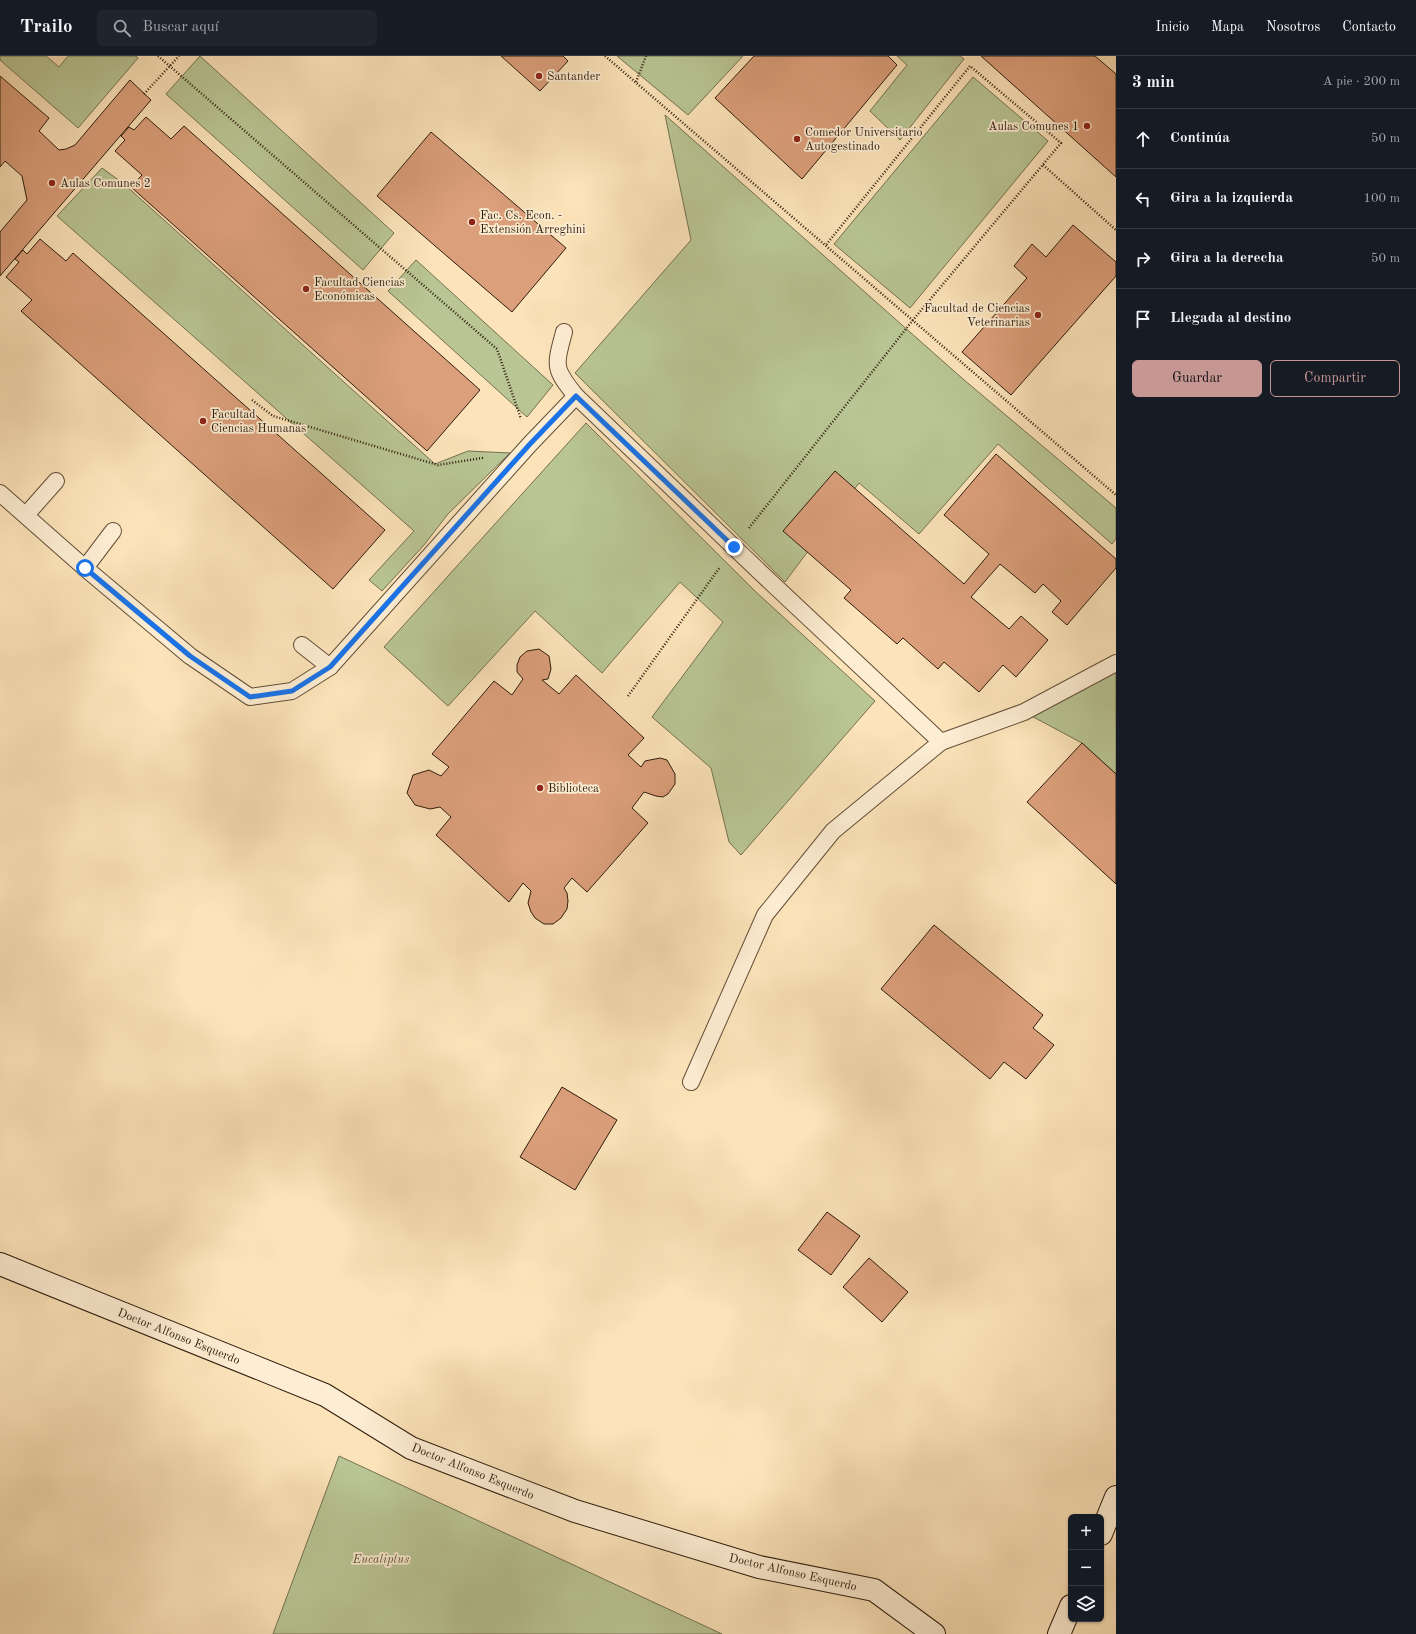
<!DOCTYPE html>
<html lang="es">
<meta charset="utf-8">
<style>
body{margin:0;font-family:"Old Standard TT",serif;background:#20242c;color:#f1f3f6}
.controls{position:absolute;right:12px;bottom:12px;display:grid;overflow:hidden;border-radius:6px;box-shadow:0 1px 3px #0004}
.controls button{width:36px;height:36px;display:grid;place-items:center;padding:0;border:0;border-bottom:1px solid #363941;background:#171b24;color:#f1f3f6;font:20px sans-serif}
.stop{position:absolute;width:12px;height:12px;margin:-9px;border:3px solid #1a73e8;border-radius:50%;background:#fff}
.stop.end{background:#1a73e8;border-color:#fff;box-shadow:0 1px 4px #0008}
.list{margin:0;padding:0;list-style:none}
h2{display:flex;justify-content:space-between;align-items:center;height:52px;margin:0;padding:0 16px;font-size:17px}
h2 small{font-size:13px;font-weight:400;color:#9ea1a6}
.list li{display:grid;grid-template-columns:26px 1fr auto;gap:12px;align-items:center;box-sizing:border-box;height:60px;padding:0 16px;border-top:1px solid #363941}
.list b{display:block;font-size:15px;white-space:nowrap}
.list em{font-size:13px;font-style:normal;color:#9ea1a6}
.actions{display:flex;gap:8px;padding:12px 16px}
.actions a{flex:1;padding:9px 0;border:1px solid #c59692;border-radius:6px;text-align:center;font-size:14px;color:#c59692}
.actions .main{background:#c59692;color:#111}
.icon{flex:none;width:22px;height:22px;fill:none;stroke:currentColor;stroke-width:2;stroke-linecap:round;stroke-linejoin:round}
.map{position:relative;flex:none;width:1116px;height:1578px;overflow:hidden}
header{display:flex;align-items:center;gap:24px;box-sizing:border-box;height:56px;padding:0 20px;background:#171b24;border-bottom:1px solid #363941}
header strong{font-size:19px}
nav{display:flex;gap:22px;margin-inline-start:auto;font-size:14px}
.search{width:280px;height:36px;background:#20242c;display:flex;align-items:center;gap:10px;box-sizing:border-box;padding:0 14px;border-radius:6px;color:#9ea1a6;font-size:15px}
main{display:flex}
aside{flex:1;background:#171b24}
.map>svg:first-child{display:block}
.green{fill:#b9c594;stroke:#747050}
.building{fill:#db9f7b;stroke:#2e1c0c}
.lines{fill:none;stroke-linecap:round;stroke-linejoin:round}
.lane-casing{stroke:#624e37;stroke-width:18}
.secondary-casing{stroke:#2e1c0c;stroke-width:24}
.path{stroke:#2e1c0c;stroke-width:2.5;stroke-dasharray:1 2;stroke-linecap:butt}
.lane{stroke:#fdedd2;stroke-width:16}
.secondary{stroke:#fdedd2;stroke-width:22}
.route{stroke:#1a73e8;stroke-width:5}
.poi-dot{fill:#8f2418;stroke:#fdedd2;stroke-width:1.5}
.labels{text-anchor:middle;stroke-width:3.5;stroke-linejoin:round;paint-order:stroke}
.poi-label{font-size:12px;fill:#2e1c0c;stroke:#fdedd2;text-anchor:start}
.street-label{font-size:12px;fill:#2e1c0c;stroke:#fdedd2}
.park-label{font-size:12px;font-style:italic;fill:#584f35;stroke:#fdedd2}
</style>
<header>
<strong>Trailo</strong>
<div class="search"><svg class="icon" aria-label="search" viewBox="0 0 24 24"><circle cx="10" cy="10" r="6"/><path d="M15 15l6 6"/></svg>Buscar aquí</div>
<nav><a>Inicio</a><a>Mapa</a><a>Nosotros</a><a>Contacto</a></nav>
</header>
<main>
<div class="map">
<svg width="1116" height="1578" viewBox="0 0 1116 1578">
<rect width="100%" height="100%" fill="#fce3b9"/>
<filter id="stains"><feTurbulence type="fractalNoise" baseFrequency=".005" numOctaves="4"/><feColorMatrix values="0 0 0 0 .2 0 0 0 0 .09 0 0 0 0 .02 0 0 0 .5 -.17"/></filter>
<radialGradient id="worn" r=".72"><stop offset=".6" stop-color="#630" stop-opacity="0"/><stop offset="1" stop-color="#630" stop-opacity=".3"/></radialGradient>
<!-- green -->
<g class="green">
<path d="M0,0H46L59,11L68,0H136L138,2L78,72L0,4Z"/>
<path d="M200,0L394,177L363,214L166,38Z"/>
<path d="M617,0H743L688,59Z"/>
<path d="M897,0H960L964,3L900,84L870,55L907,9Z"/>
<path d="M973,21L1048,85L910,252L834,188Z"/>
<path d="M665,59L963,323L1116,452V483L1112,488L998,388L919,478L859,427L785,526L575,317L691,184Z"/>
<path d="M102,112L124,128L435,408L468,395L510,397L448,458L424,489L382,535L369,524L414,475L57,160Z"/>
<path d="M416,204L553,329L527,361L388,235Z"/>
<path d="M586,367L756,536L875,645L741,799L729,786L711,712L652,661L723,566L680,526L602,617L535,555L448,650L384,591Z"/>
<path d="M1116,607V718L1082,687L1024,656Z"/>
<path d="M339,1400L722,1578H273Z"/>
</g>
<!-- building -->
<g class="building">
<path d="M501,0H563L568,5L540,35Z"/>
<path d="M754,0H888L897,9L802,123L715,42Z"/>
<path d="M981,0H1095L1116,18V121Z"/>
<path d="M0,20L49,62L39,75L59,94L66,93L75,89L130,24L151,44L0,220V176L27,144L22,120L5,105L0,111Z"/>
<path d="M146,61L171,83L184,70L480,334L427,395L131,131L142,119L115,95L125,84L121,80L129,71L134,74Z"/>
<path d="M431,76L566,192L512,256L377,140Z"/>
<path d="M1073,169L1116,206V220L1011,339L962,296L1027,222L1014,210L1032,188L1046,201Z"/>
<path d="M40,183L66,205L73,197L385,474L333,533L21,255L32,244L6,221L19,206L15,203L23,194L27,198Z"/>
<path d="M996,398L1116,503V512L1067,569L1052,556L1061,545L1043,528L1035,537L1000,508L971,541L1009,573L1021,560L1048,584L1016,621L1003,609L979,636L944,606L938,613L903,582L897,588L844,542L851,534L783,475L835,415L964,528L989,498L944,459Z"/>
<path d="M539,593L549,600L551,613L548,623L542,624L559,638L576,619L644,682L628,699L641,711L645,705L660,702L667,704L675,718V728L668,738L663,741L656,740L644,736L632,752L648,767L587,836L572,822L564,832L567,837L568,845L567,853L561,862L553,868H544L535,862L531,856L528,847L531,835L523,827L509,846L436,779L451,761L440,751L430,753L415,749L407,737L413,719L429,714L441,720L449,711L432,698L494,625L512,639L523,623L517,616V609L520,601L527,595Z"/>
<path d="M1082,687L1116,718V828L1027,746Z"/>
<path d="M934,869L1043,959L1033,972L1054,989L1026,1023L1004,1006L990,1023L881,933Z"/>
<path d="M562,1031L617,1064L575,1134L520,1101Z"/>
<path d="M827,1156L860,1180L831,1219L798,1194Z"/>
<path d="M869,1202L908,1236L882,1266L843,1231Z"/>
</g>
<g class="lines">
<!-- lane casing -->
<g class="lane-casing">
<g id="lane">
<path d="M564,276C555,310 553,312 576,340L761,517L941,686L1024,656L1116,607"/>
<path d="M0,437L85,512L190,600L250,641L292,635L330,611L530,388L576,340"/>
<path d="M26,459L56,425"/>
<path d="M85,512L113,475"/>
<path d="M302,589L330,611"/>
<path d="M691,1026L765,859L833,775L941,686"/>
</g>
</g>
<!-- secondary casing -->
<g class="secondary-casing">
<g id="secondary">
<path d="M0,1208L325,1339L411,1392L575,1455L759,1511L874,1534L934,1578"/>
<path d="M1101,1478L1116,1441"/>
<path d="M1059,1578L1071,1550"/>
</g>
</g>
<!-- path -->
<g class="path">
<path d="M158,0L497,293L521,363"/>
<path d="M605,0L1116,439"/>
<path d="M636,26L646,0"/>
<path d="M144,38L179,0"/>
<path d="M1043,109L1116,174"/>
<path d="M252,344L273,360L438,409L482,402L484,403"/>
<path d="M749,472L913,264L1061,87L970,10L826,189"/>
<path d="M628,640L720,511"/>
</g>
<!-- lane -->
<use href="#lane" class="lane"/>
<!-- secondary -->
<use href="#secondary" class="secondary"/>
</g>
<g class="lines">
<!-- route -->
<path class="route" d="M85,512L190,600L250,641L292,635L330,611L530,388L576,340L734,491"/>
</g>
<!-- markers -->
<g class="poi-dot">
<circle cx="539" cy="20" r="4"/>
<circle cx="1087" cy="70" r="4"/>
<circle cx="797" cy="83" r="4"/>
<circle cx="52" cy="127" r="4"/>
<circle cx="472" cy="166" r="4"/>
<circle cx="306" cy="233" r="4"/>
<circle cx="1038" cy="259" r="4"/>
<circle cx="203" cy="365" r="4"/>
<circle cx="540" cy="732" r="4"/>
</g>
<g class="labels">
<!-- poi labels -->
<g class="poi-label">
<text x="547" y="24">Santander</text>
<text x="1079" y="74" text-anchor="end">Aulas Comunes 1</text>
<text x="805" y="80">Comedor Universitario<tspan x="805" dy="14">Autogestinado</tspan></text>
<text x="60" y="131">Aulas Comunes 2</text>
<text x="480" y="163">Fac. Cs. Econ. -<tspan x="480" dy="14">Extensión Arreghini</tspan></text>
<text x="314" y="230">Facultad Ciencias<tspan x="314" dy="14">Económicas</tspan></text>
<text x="1030" y="256" text-anchor="end">Facultad de Ciencias<tspan x="1030" dy="14">Veterinarias</tspan></text>
<text x="211" y="362">Facultad<tspan x="211" dy="14">Ciencias Humanas</tspan></text>
<text x="548" y="736">Biblioteca</text>
</g>
<!-- street labels -->
<g class="street-label">
<text transform="translate(179 1280) rotate(22)" y="4">Doctor Alfonso Esquerdo</text>
<text transform="translate(473 1415) rotate(22)" y="4">Doctor Alfonso Esquerdo</text>
<text transform="translate(793 1516) rotate(13)" y="4">Doctor Alfonso Esquerdo</text>
</g>
<!-- park labels -->
<g class="park-label">
<text x="381" y="1507">Eucaliptus</text>
</g>
</g>
<rect width="100%" height="100%" filter="url(#stains)"/>
<rect width="100%" height="100%" fill="url(#worn)"/>
</svg>
<div class="controls">
<button>+</button>
<button>−</button>
<button><svg class="icon" aria-label="layers" viewBox="0 0 24 24"><path d="M12 4l9 5-9 5-9-5zM3 14l9 5 9-5"/></svg></button>
</div>
<div class="stop" style="left:85px;top:512px"></div>
<div class="stop end" style="left:734px;top:491px"></div>
</div>
<aside>
<h2>3 min<small>A pie · 200 m</small></h2>
<ul class="list">
<li><svg class="icon" aria-label="ahead" viewBox="0 0 24 24"><path d="M12 20V5M6 11l6-6 6 6"/></svg><div><b>Continúa</b></div><em>50 m</em></li>
<li><svg class="icon" aria-label="left" viewBox="0 0 24 24"><path d="M17 20v-9H6M10 6l-5 5 5 5"/></svg><div><b>Gira a la izquierda</b></div><em>100 m</em></li>
<li><svg class="icon" aria-label="right" viewBox="0 0 24 24"><path d="M7 20v-9h11M14 6l5 5-5 5"/></svg><div><b>Gira a la derecha</b></div><em>50 m</em></li>
<li><svg class="icon" aria-label="arrive" viewBox="0 0 24 24"><path d="M6 21V4h12l-3 4 3 4H6"/></svg><div><b>Llegada al destino</b></div></li>
</ul>
<div class="actions"><a class="main">Guardar</a><a>Compartir</a></div>
</aside>
</main>
